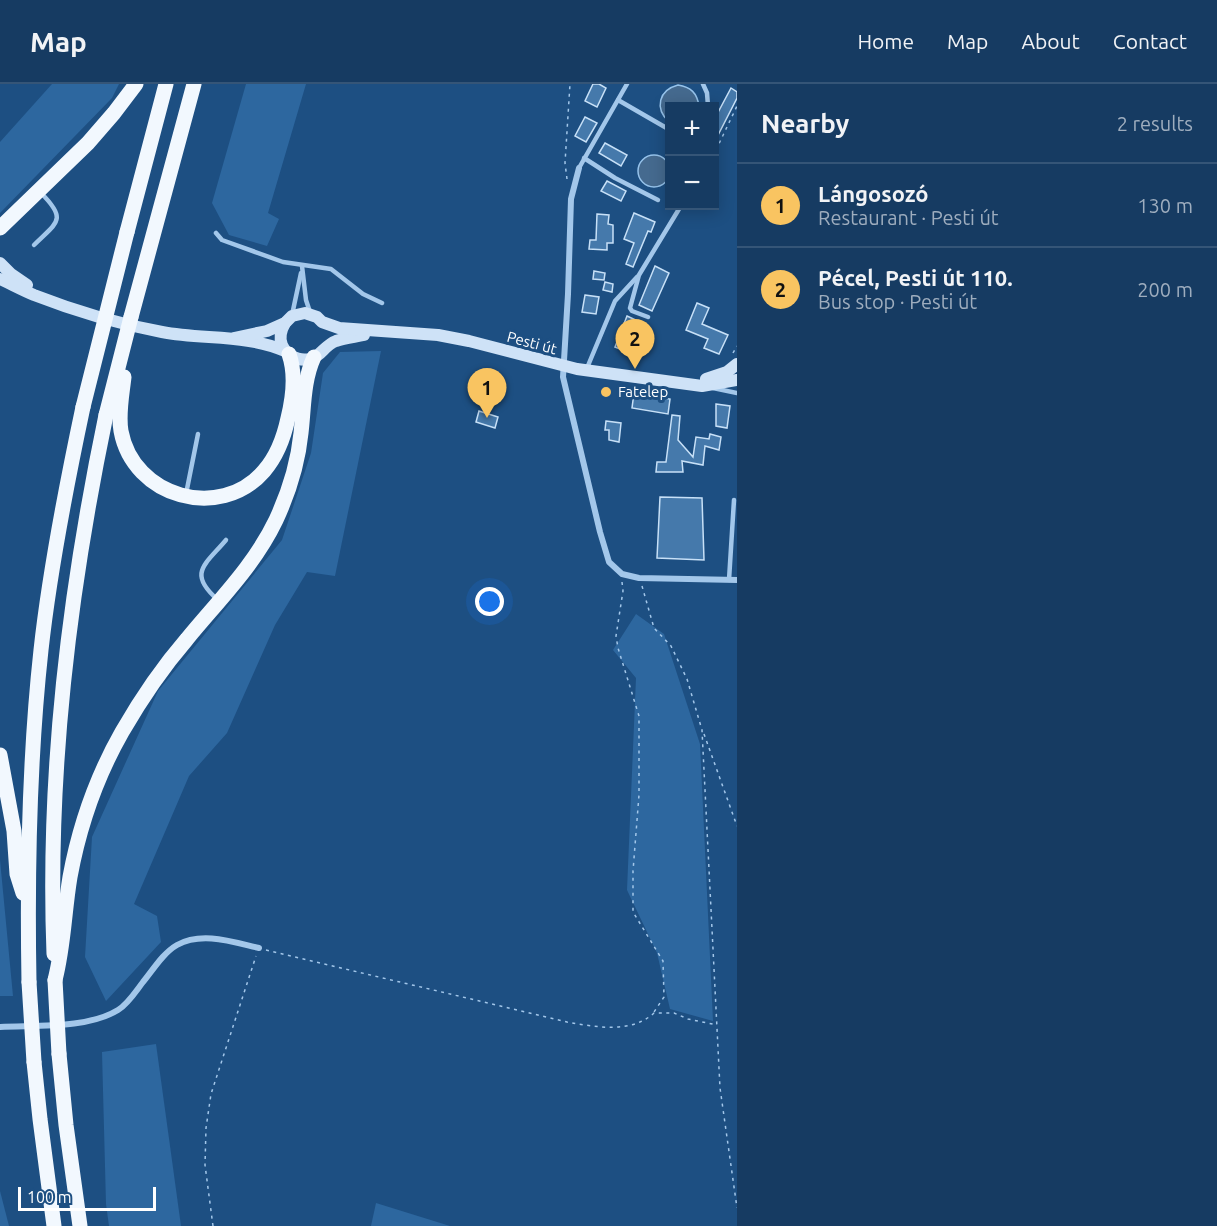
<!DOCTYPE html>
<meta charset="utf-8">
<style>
body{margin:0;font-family:Ubuntu,sans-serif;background:#23466b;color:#f1f3f6}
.controls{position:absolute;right:18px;top:18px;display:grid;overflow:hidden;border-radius:0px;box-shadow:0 3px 15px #0003}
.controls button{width:54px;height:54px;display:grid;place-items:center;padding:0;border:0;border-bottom:2px solid #355577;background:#163b62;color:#f1f3f6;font:30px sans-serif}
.scale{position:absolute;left:18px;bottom:15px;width:138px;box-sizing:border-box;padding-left:6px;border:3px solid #fff;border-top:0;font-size:16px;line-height:21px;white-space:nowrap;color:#fff;-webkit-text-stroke:4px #1d4f82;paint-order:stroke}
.you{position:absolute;left:490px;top:518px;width:21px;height:21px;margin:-15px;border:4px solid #fff;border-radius:50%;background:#1a73e8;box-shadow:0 0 0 9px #1a73e833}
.badge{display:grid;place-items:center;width:39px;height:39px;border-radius:50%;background:#f9c461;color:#111;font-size:20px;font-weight:700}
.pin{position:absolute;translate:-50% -50px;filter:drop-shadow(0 2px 3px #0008)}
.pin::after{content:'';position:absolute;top:32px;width:21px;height:18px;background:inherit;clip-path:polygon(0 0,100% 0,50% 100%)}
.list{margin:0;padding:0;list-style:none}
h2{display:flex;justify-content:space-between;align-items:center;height:78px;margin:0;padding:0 24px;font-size:26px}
h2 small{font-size:20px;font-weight:400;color:#9eadbe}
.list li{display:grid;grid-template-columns:39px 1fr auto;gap:18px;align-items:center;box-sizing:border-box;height:84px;padding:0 24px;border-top:2px solid #355577}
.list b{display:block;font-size:22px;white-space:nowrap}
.list p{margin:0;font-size:20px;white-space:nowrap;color:#9eadbe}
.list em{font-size:20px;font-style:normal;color:#9eadbe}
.map{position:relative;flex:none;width:737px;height:1142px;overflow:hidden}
header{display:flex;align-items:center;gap:36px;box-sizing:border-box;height:84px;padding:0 30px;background:#163b62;border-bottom:2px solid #355577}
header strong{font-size:28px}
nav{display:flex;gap:33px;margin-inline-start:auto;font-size:21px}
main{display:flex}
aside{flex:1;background:#163b62}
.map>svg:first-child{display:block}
.green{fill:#2d679f}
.water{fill:#456a8f;stroke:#96c3eb;stroke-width:1.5}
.building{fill:#4579ab;stroke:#c7e0f7;stroke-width:1.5}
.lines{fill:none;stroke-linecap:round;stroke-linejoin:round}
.path{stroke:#a3c7ea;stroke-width:1.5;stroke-dasharray:3 4.5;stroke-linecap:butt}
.service{stroke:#a3c7ea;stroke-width:4.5}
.minor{stroke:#a3c7ea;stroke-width:6}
.secondary{stroke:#cee2f7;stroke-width:12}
.trunk{stroke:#f2f8fe;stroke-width:15}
.trunk-bridge{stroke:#f2f8fe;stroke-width:15}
.poi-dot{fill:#f9c461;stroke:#1d4f82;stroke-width:2}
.labels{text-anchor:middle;stroke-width:6;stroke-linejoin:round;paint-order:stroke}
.street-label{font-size:15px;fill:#fff;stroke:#1d4f82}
.poi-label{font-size:15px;fill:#fff;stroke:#1d4f82;text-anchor:start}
</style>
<header>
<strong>Map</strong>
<nav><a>Home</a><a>Map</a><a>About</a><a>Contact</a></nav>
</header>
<main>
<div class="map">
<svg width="737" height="1142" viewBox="0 0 737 1142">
<rect width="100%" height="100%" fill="#1d4f82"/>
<!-- green -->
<g class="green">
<path d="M52,0H119L112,14L0,129V58Z"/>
<path d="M246,0H306L268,129L279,135L267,162L229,151L212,119Z"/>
<path d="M381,267L335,492L307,488L275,541L227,649L189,692L134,820L157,832L161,858L106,917L85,873L92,753L158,607L282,456L311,369L323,289L340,268Z"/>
<path d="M636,530L664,550L700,660L713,937L670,925L657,869L627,806L636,594L613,566Z"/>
<path d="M0,776L13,912H0Z"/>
<path d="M156,960L181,1142H109L106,1120L102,968Z"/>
<path d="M0,1107L9,1142H0Z"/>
<path d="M376,1119L450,1142H371Z"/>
</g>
<!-- water -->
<g class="water">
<path d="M678,1C691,3 697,9 699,22H670L669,38C654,24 659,6 678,1Z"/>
<circle cx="654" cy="87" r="16"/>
</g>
<!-- building -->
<g class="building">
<path d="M593,0H599L606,4L597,23L585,17Z"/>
<path d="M731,4L737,8V14L714,59V36Z"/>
<path d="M585,33L597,39L586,58L575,52Z"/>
<path d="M605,59L627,71L621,82L599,69Z"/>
<path d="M607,97L626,107L621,117L601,107Z"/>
<path d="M634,129L655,138L651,148L648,147L633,183L626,180L634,159L624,155Z"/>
<path d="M597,130L609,131L608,140L613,141V159H607V166L589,165L590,156H596Z"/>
<path d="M655,182L669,189L652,227L639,221Z"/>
<path d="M594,187L605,189L604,196L593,195Z"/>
<path d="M605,198L613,200L612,208L603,206Z"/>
<path d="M585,211L599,213L596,230L582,228Z"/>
<path d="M697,219L709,224L702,240L728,251L719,270L704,264L708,255L686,246Z"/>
<path d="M627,232L644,240L633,270L615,263Z"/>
<path d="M634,309L670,315L668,330L632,324Z"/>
<path d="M716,320L730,322L727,344L716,342Z"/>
<path d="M479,327L498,333L495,344L476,338Z"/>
<path d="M672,331L680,332L678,356L693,373L696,353L709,355L710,350L721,353L719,366L705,362L703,381L682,377L683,388H656L657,378H666Z"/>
<path d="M606,337L621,339L619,358L609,356V346H605Z"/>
<path d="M660,413L702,414L704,476L657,474Z"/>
</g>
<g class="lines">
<!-- path -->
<g class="path">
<path d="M716,66L737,22"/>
<path d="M567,95L565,79L570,0"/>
<path d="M733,269L737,262"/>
<path d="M622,498L623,507L616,552L618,564L639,632V711L633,787V828L663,877L664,913L654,928"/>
<path d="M642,502L654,544L671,562L687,595L702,646L720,1004L737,1124"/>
<path d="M704,650L737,742"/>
<path d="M266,866L567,938C596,943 631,950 654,929H674L688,935L717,941"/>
<path d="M213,1142L205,1081L206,1044L211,1010L256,872"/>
</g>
<!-- service -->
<g class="service">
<path d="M703,0L707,9L708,22"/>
<path d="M618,16L670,46"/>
<path d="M584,74L615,94L658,116"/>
<path d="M579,84L627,0"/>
<path d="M216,149L222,156L283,178L331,185L363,210L382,219"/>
<path d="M34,161C57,138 68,136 41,109"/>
<path d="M302,182L306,216L310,228"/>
<path d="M292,231L301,189"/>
<path d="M648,233L632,227L630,224L639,191L679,125"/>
<path d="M587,284L615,217L637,193"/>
<path d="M713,304L737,309"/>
<path d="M186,410L198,350"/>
<path d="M729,496L734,416"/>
<path d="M218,516C187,489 205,481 226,456"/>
</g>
<!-- minor -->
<g class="minor">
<path d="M579,84L571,115L568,210L563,293L600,448L609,478L622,490L639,494L737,496"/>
<path d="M0,943C36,941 87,945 118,926C128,920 136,907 143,898C153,886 163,869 177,861C202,847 233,858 259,864"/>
</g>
<!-- secondary -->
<g class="secondary">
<path d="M0,179L11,190L27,201"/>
<path d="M0,195C11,200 22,206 34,211C75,227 119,240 162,248C203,256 246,250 285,267"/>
<path d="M285,239C281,246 279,254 282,261C288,275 306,280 318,271C324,266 328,260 336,257C345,254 355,253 364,251"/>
<path d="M234,254L267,247L285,239L292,232L305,229L317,233L322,238L339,244L438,251L469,257L577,285L702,302L737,296"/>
<path d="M706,295L727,288L737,280"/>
</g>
<!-- trunk -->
<g class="trunk">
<path d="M0,144L88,59L114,29L136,0"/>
<path d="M127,148L166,0"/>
<path d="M131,233L194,0"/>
<path d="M124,293C122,311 118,330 121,347C133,413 220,438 264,387C277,372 284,353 288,334C293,314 296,290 289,270"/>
<path d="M0,671L14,747L17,790L23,809"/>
<path d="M54,870C47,688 69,509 106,331"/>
<path d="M55,896C64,861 64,829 70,793C79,744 97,692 122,648C141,615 162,584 187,555C219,516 254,482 276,436C289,408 298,379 301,349C304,324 303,297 314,273"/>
<path d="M29,898C27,787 29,676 41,566C50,484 66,403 83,323"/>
<path d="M59,970L66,1041L80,1142"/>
<path d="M34,978L40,1035L54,1142"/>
</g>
<!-- trunk-bridge -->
<g class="trunk-bridge">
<path d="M83,323L127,148"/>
<path d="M106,331L131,233"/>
<path d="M55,896L59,970"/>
<path d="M29,898L34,978"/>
</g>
</g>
<!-- markers -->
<circle class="poi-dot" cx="606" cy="308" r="6"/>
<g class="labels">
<!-- street labels -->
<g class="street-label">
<text transform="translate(532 259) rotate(15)" y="5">Pesti út</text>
</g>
<!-- poi labels -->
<g class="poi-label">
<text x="618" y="313">Fatelep</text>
</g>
</g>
</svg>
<div class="controls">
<button>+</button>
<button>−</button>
</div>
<div class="scale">100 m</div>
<div class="you"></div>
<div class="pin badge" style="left:487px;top:334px">1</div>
<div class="pin badge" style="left:635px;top:285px">2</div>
</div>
<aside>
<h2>Nearby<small>2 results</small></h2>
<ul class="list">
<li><span class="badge">1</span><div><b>Lángosozó</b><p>Restaurant · Pesti út</p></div><em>130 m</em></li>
<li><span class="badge">2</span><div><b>Pécel, Pesti út 110.</b><p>Bus stop · Pesti út</p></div><em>200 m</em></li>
</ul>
</aside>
</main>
